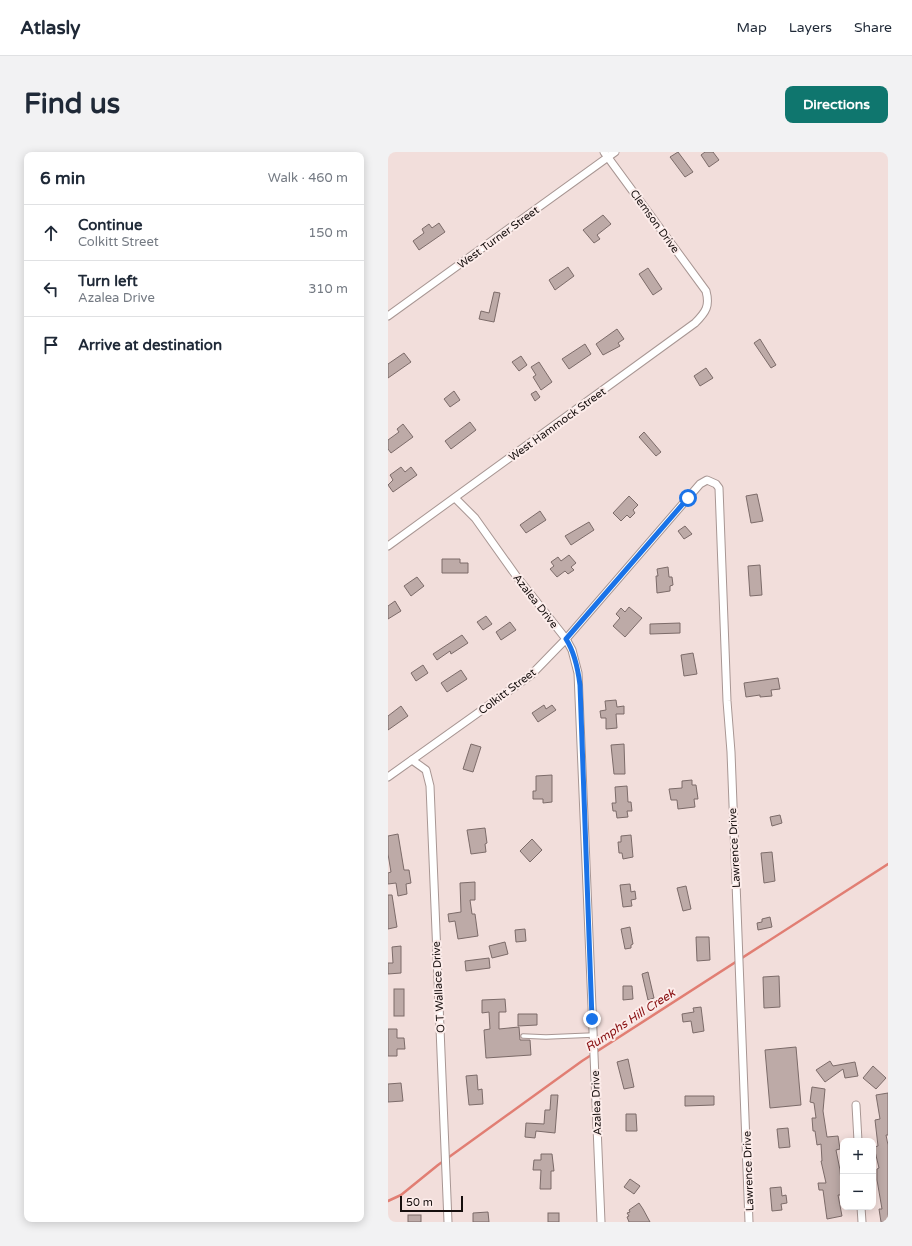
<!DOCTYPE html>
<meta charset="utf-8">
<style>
body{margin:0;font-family:"Varela Round",sans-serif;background:#f2f2f3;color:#1f2937}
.controls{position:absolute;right:12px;bottom:12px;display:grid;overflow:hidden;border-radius:8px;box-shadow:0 2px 10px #0003}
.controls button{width:36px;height:36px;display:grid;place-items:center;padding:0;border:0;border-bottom:1px solid #e0e1e3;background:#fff;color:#1f2937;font:20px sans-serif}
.scale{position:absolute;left:12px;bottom:10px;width:63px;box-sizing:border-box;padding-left:4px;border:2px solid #150e0d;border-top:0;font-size:11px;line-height:14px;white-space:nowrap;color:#150e0d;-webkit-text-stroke:3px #fcecea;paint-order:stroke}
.stop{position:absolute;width:12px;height:12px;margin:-9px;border:3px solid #1a73e8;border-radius:50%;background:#fff}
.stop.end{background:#1a73e8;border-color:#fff;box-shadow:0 1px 4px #0008}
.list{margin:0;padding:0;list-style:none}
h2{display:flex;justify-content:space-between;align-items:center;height:52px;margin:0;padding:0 16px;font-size:17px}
h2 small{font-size:13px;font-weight:400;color:#747a83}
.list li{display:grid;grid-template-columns:26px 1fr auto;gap:12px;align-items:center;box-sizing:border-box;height:56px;padding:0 16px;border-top:1px solid #e0e1e3}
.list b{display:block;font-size:15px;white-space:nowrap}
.list p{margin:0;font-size:13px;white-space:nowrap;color:#747a83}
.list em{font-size:13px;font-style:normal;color:#747a83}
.icon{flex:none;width:22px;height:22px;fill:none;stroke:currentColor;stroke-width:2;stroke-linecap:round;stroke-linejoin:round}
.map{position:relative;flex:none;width:500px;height:1070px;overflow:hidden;border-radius:8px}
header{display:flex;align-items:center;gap:24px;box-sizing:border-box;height:56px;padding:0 20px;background:#fff;border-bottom:1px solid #e0e1e3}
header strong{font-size:19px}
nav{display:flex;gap:22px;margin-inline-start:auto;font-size:14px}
.intro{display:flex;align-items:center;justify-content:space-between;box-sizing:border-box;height:96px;padding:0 24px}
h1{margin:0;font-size:28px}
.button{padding:10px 18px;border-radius:8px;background:#0f766e;color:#fff;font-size:14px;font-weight:700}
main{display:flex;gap:24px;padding:0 24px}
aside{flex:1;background:#fff;border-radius:8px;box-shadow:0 2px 10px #0003}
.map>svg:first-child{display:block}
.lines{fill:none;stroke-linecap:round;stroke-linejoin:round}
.stream{stroke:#e17e73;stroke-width:2.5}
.building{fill:#bdaaa7;stroke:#7c6b69}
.service-casing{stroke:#a89693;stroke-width:5.5}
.minor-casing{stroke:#a89693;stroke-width:9}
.service{stroke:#fff;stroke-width:3.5}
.minor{stroke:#fff;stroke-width:7}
.route{stroke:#1a73e8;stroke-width:5}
.labels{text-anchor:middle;stroke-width:4;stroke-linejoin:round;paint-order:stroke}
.street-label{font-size:11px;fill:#150e0d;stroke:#fcecea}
.water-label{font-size:12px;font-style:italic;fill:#870d0f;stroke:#fcecea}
</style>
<header>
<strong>Atlasly</strong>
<nav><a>Map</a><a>Layers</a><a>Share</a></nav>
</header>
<div class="intro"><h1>Find us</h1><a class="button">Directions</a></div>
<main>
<aside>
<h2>6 min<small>Walk · 460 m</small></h2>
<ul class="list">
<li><svg class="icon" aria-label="ahead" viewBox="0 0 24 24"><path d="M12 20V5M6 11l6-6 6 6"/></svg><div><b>Continue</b><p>Colkitt Street</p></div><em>150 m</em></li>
<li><svg class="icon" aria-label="left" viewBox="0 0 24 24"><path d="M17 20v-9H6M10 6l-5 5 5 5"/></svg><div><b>Turn left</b><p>Azalea Drive</p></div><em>310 m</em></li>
<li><svg class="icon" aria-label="arrive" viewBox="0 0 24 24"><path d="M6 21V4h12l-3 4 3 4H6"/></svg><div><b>Arrive at destination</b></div></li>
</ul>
</aside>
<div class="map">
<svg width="500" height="1070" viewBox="0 0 500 1070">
<rect width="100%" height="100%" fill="#f2dedb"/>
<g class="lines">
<!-- stream -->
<path class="stream" d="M0,1049L13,1043L50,1013L194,909L500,712"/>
</g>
<!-- building -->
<g class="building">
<path d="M290,0L305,20L297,25L282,5Z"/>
<path d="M317,0H325L331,8L321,15L313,3Z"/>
<path d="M215,63L223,72L209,83L212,87L206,91L195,78Z"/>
<path d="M51,71L57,80L31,98L25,89L36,81L34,77L41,72L44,76Z"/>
<path d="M180,115L186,124L167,138L161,128Z"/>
<path d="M260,116L274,137L265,143L251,122Z"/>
<path d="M106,140L112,141L106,170L91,167L93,159L101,161Z"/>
<path d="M229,177L236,187L230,191L232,194L215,203L208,192Z"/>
<path d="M372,187L388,213L383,216L366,191Z"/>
<path d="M197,192L203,202L181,217L174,207Z"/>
<path d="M16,201L23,210L0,226V212Z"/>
<path d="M133,204L139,213L131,219L124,210Z"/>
<path d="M151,210L164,230L153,238L145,225L148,223L143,215Z"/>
<path d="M318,216L325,226L312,234L306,224Z"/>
<path d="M66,239L72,248L62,255L56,247Z"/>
<path d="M148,239L152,245L147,249L143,242Z"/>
<path d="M82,270L88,278L63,297L57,289Z"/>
<path d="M15,272L25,285L3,301L0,297V288L11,280L9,277Z"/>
<path d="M256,280L273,300L268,304L251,285Z"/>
<path d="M13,315L17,320L23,315L29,323L5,340L0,333L5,328L2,323Z"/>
<path d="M369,342L375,369L363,371L358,344Z"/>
<path d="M241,344L250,353L245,358L247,361L242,366L239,363L233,369L225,361Z"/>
<path d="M152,359L158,368L138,381L132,373Z"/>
<path d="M201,370L206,378L183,393L177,384Z"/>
<path d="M297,374L304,382L296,387L290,379Z"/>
<path d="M181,403L188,411L183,415L186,418L180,422L177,419L169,425L162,417L166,414L163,410L170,405L173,409Z"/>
<path d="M54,407H72V411H80V421H54Z"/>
<path d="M372,413L374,443L362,444L360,414Z"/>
<path d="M280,415L281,425H284L285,433L282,434V439L269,441L268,424H270L269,417Z"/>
<path d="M29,425L36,434L23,444L16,434Z"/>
<path d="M7,449L13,459L0,467V454Z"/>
<path d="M241,455L254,466L237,485L225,474L232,466L228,462L233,456L237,460Z"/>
<path d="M98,464L104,472L95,478L89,470Z"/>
<path d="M122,470L128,478L113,488L108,480Z"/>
<path d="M292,471V481L262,482V472Z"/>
<path d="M74,483L80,491L63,502L62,499L49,508L45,502Z"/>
<path d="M305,501L309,522L296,524L293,503Z"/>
<path d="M35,513L40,521L28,529L23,521Z"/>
<path d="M73,518L79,527L59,540L53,531Z"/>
<path d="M390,526L392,537L383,538L384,544L372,545V543L358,545L356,531Z"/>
<path d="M228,548L229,555L236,554V562H228L229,576L218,577V566H213L212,559L218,558L217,549Z"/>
<path d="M156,553L158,557L164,553L168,558L150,570L144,561Z"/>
<path d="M13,554L20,564L0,578V564Z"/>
<path d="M83,592L93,595L85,620L75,617Z"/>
<path d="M236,592L237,622H226L223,593Z"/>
<path d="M164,623V650L155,651V647H145V639H148V624Z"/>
<path d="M304,628V633H308L310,647H306L307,655L290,657L289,648H283L281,637L294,636V629Z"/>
<path d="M239,634L240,650H243L244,659H239L240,665L229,666L228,659H225L224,651H228L227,635Z"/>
<path d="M392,663L394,671L384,674L382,665Z"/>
<path d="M97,676L99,691L97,692L98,700L83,702L79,678Z"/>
<path d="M10,682L16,718H21L23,731L18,732L19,742L10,744L8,731L0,732V721L3,720L0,702V684Z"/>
<path d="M243,683L245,705L235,707L234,701H231L230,690H233V684Z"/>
<path d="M144,687L154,698L142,710L132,699Z"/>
<path d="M384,700L387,729L376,731L373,701Z"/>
<path d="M87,730V748H82L84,762H87L90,784L70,787L67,769L61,770L60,762L73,760L72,731Z"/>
<path d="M242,732L243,740L247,739L248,747L243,748L244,754L235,755L232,733Z"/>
<path d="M298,734L303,757L295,759L289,736Z"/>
<path d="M0,743H4L9,775L0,777Z"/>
<path d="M382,765L384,775L370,778L369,771L374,770V767Z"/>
<path d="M242,775L245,792L243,793V796L237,797L233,777Z"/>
<path d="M137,777L138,789L128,790L127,778Z"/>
<path d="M308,785H321L322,808L309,809Z"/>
<path d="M117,790L120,802L104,806L101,794Z"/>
<path d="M13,794V821L0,822V811H5L4,795Z"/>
<path d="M101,806L102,816L78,819L77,809Z"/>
<path d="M260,820L266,846L260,848L254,822Z"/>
<path d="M391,824L392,855L376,856L375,825Z"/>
<path d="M235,834H244L245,847L235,848Z"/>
<rect x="6" y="837" width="10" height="27"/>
<path d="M117,847L118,860H111V877L131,875L132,888H142L143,903L98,906L96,878L102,877L101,860L94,861V848Z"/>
<path d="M313,855L316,879L305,881L303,869L295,870L294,862L306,860L305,856Z"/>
<path d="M130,862H149V873L130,874Z"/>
<path d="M0,877H9V886H16L17,897H9V904H0Z"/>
<path d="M408,895L413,953L382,956L377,898Z"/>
<path d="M240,907L246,935L236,937L229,910Z"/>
<path d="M442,909L445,914L467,910L470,924L457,926L455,917L437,930L428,918Z"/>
<path d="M485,914L498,926L488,937L475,926Z"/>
<path d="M89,923L90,938L94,937L95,952L81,953L78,924Z"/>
<path d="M13,931L15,949L0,950V932Z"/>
<path d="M424,935L437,937L435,959L439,985L450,984L452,997L448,998L452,1018L454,1043H450L454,1064L439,1067L435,1038H431L430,1031H438L433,1009H434L433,992L429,993L427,979H425L424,966H428L426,951L422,950Z"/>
<path d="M500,941V983H498L500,993V1070H493L491,1057H494L489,1028V1017L491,1016L486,995L490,994L487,968L492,967L488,943Z"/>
<path d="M163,943H170L167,981L148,979L147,986L137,985L138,971L156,972L157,958H162Z"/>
<path d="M297,944H326V953L297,954Z"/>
<path d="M238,962H248L249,979H238Z"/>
<path d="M400,976L402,995L391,996L389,977Z"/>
<path d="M153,1002H164L166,1019H163V1037H152L153,1018H145L146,1008H153Z"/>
<path d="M242,1027L252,1034L246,1042L236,1035Z"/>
<path d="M393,1035L394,1044L398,1043L399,1051L393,1052L394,1058L384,1059L382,1036Z"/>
<path d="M251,1051L255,1057L262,1070H241L239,1065L241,1064L239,1061L242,1060L241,1058Z"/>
<path d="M100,1060L101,1070H85V1061Z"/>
<rect x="160" y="1061" width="11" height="9"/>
<rect x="20" y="1063" width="13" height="7"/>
</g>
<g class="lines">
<!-- service casing -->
<g class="service-casing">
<path id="service" d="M135,884L158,885L205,883"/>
</g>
<!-- minor casing -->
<g class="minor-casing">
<g id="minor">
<path d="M0,164L227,0"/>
<path d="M67,346L87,366L129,425L178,487L184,498L190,521L213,1070"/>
<path d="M0,394L307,171C318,160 322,154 318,139L216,0"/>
<path d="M24,608L38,618L42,634L60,1070"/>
<path d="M0,625L143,523L178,487L312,332L319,328L328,332L331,336L339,549L343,600L361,1070"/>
<path d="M468,953L470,989"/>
<path d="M473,1055L474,1070"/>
</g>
</g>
<!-- service -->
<use href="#service" class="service"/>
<!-- minor -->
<use href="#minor" class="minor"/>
</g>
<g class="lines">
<!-- route -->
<path class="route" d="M204,867L192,533C190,517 187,501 178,487L300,346"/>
</g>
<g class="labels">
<!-- street labels -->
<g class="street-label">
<text transform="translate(267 69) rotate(54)" y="4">Clemson Drive</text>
<text transform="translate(110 85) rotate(-36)" y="4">West Turner Street</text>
<text transform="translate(169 272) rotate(-36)" y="4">West Hammock Street</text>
<text transform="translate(148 449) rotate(52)" y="4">Azalea Drive</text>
<text transform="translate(119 539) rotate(-37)" y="4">Colkitt Street</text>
<text transform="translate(346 696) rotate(-93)" y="4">Lawrence Drive</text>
<text transform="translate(50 835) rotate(-93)" y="4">O T Wallace Drive</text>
<text transform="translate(208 951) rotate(-92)" y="4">Azalea Drive</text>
<text transform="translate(360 1019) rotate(-92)" y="4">Lawrence Drive</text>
</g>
<!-- water labels -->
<g class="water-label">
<text transform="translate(242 868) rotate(-33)" y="4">Rumphs Hill Creek</text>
</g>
</g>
</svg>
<div class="controls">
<button>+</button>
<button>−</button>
</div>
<div class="scale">50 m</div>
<div class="stop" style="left:300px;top:346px"></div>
<div class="stop end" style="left:204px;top:867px"></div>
</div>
</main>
